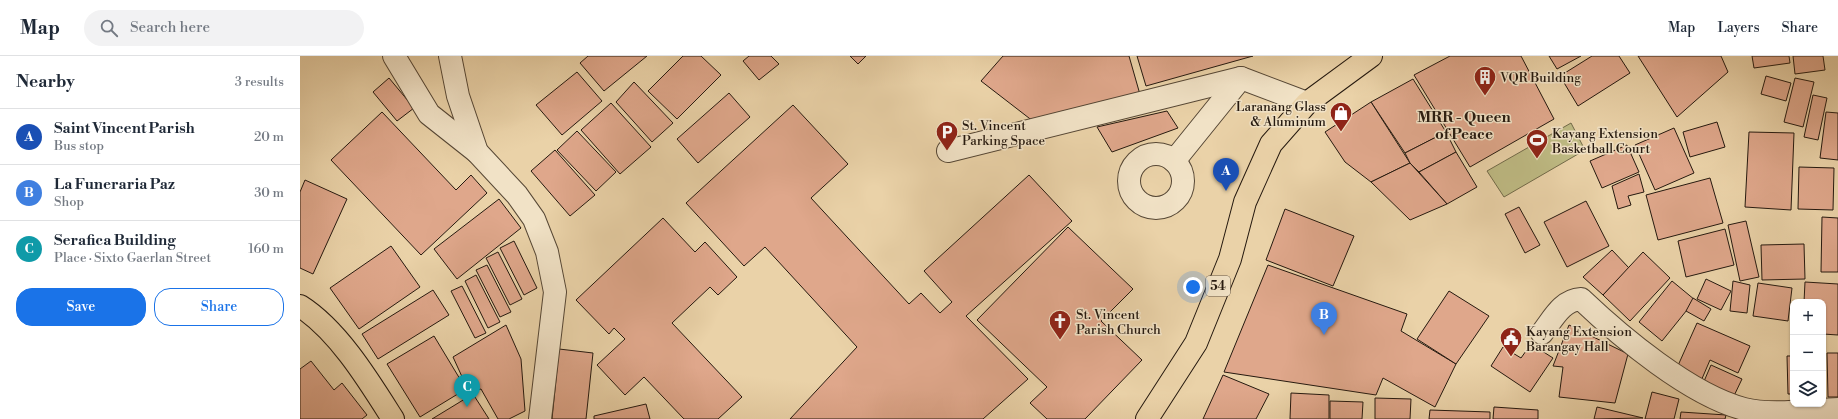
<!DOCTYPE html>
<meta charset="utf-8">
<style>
body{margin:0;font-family:"Libre Bodoni",serif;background:#f2f2f3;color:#1f2937}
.controls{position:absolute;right:12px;bottom:12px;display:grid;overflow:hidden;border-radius:8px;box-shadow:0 1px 3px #0004}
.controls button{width:36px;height:36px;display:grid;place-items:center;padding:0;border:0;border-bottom:1px solid #e0e1e3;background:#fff;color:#1f2937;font:20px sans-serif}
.you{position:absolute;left:893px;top:231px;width:14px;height:14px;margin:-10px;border:3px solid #fff;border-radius:50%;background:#1a73e8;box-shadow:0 0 0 6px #1a73e833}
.badge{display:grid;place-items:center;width:26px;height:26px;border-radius:50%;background:#1a73e8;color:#fff;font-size:13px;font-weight:700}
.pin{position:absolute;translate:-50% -33px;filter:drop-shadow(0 1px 2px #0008)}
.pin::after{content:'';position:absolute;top:21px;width:14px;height:12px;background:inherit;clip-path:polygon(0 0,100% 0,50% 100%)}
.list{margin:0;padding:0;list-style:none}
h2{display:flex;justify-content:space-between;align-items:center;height:52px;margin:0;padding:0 16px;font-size:17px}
h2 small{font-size:13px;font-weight:400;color:#747a83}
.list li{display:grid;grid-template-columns:26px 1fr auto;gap:12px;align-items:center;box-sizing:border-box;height:56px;padding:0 16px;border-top:1px solid #e0e1e3}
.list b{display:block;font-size:15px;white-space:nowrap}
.list p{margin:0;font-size:13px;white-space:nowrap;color:#747a83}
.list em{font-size:13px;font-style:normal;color:#747a83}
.actions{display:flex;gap:8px;padding:12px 16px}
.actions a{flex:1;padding:9px 0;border:1px solid #1a73e8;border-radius:16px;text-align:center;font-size:14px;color:#1a73e8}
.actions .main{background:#1a73e8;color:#fff}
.icon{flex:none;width:22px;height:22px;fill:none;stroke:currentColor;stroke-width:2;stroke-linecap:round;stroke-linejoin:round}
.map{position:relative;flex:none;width:1538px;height:363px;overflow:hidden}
header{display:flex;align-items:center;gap:24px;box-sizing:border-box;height:56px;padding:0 20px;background:#fff;border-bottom:1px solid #e0e1e3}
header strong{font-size:19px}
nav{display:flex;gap:22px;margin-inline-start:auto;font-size:14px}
.search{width:280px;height:36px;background:#f2f2f3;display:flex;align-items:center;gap:10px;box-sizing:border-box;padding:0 14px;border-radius:22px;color:#747a83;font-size:15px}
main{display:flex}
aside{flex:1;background:#fff}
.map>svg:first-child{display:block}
.green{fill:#beba83;stroke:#726a49}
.building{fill:#dfa78b;stroke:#25190f}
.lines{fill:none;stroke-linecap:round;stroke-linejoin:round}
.minor-casing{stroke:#564735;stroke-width:24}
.major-casing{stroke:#25190f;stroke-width:24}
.highway-casing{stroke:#25190f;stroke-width:24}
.minor{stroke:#f1e2c6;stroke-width:22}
.major{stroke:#ead2a8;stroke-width:22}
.highway{stroke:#ead2a8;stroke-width:22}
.labels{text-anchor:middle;stroke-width:3;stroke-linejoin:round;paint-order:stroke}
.shield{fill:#f1e2c6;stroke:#625546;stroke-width:1}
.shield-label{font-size:12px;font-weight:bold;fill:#25190f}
.poi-label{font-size:13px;fill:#25190f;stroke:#f1e2c6;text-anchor:start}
.quarter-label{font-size:15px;font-weight:bold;fill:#25190f;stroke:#f1e2c6}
</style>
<header>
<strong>Map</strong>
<div class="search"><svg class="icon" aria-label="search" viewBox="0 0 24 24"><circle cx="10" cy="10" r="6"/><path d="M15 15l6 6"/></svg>Search here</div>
<nav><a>Map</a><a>Layers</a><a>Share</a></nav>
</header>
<main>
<aside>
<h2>Nearby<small>3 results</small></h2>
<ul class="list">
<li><span class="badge" style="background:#1a4fb4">A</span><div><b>Saint Vincent Parish</b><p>Bus stop</p></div><em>20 m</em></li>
<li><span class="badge" style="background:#3f7fe0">B</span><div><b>La Funeraria Paz</b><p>Shop</p></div><em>30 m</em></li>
<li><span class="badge" style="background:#0f9aa8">C</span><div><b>Serafica Building</b><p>Place · Sixto Gaerlan Street</p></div><em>160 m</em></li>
</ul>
<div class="actions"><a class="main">Save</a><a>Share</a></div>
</aside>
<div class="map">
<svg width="1538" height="363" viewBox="0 0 1538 363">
<rect width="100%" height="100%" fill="#ead2a8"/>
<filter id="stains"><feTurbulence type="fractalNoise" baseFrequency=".005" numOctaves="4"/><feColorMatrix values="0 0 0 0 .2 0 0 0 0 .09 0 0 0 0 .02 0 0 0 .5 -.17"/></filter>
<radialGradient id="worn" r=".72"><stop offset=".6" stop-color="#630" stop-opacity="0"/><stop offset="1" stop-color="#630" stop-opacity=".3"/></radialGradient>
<!-- green -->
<path class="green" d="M1271,67L1285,94L1204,141L1187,115Z"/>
<!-- building -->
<g class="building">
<path d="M288,0H347L304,35L280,7Z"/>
<path d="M383,0H401L421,19L377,63L348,35Z"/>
<path d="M449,0H471L479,8L459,24L443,5Z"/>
<path d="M550,0H566L558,8Z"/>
<path d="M703,0H829L841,42L738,69L681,25Z"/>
<path d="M837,0H953L846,30Z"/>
<path d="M1150,0H1221L1254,63L1170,111L1114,19Z"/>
<path d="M1249,0H1281L1257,13Z"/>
<path d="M1292,0H1319L1330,17L1278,50L1260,20Z"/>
<path d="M1338,0H1421L1428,16L1377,61Z"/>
<path d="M1452,0H1489L1490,7L1454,12Z"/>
<path d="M1493,0H1523L1525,14L1495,18Z"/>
<path d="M277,16L302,45L262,79L236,49Z"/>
<path d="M1466,20L1491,27L1486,45L1461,38Z"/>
<path d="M89,22L114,52L97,65L73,36Z"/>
<path d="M1495,22L1514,26L1503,71L1484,66Z"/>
<path d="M1113,23L1146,76L1105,97L1071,46Z"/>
<path d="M334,26L373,67L352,86L316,46Z"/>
<path d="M429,37L450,61L398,107L377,83Z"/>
<path d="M1513,39L1527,42L1518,84L1504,81Z"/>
<path d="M1071,46L1110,107L1071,126L1045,106L1025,76Z"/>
<path d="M311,47L351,91L320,118L281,74Z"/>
<path d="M493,49L548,108L511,142L609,248L621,237L640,257L652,246L624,215L729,119L772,165L666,260L728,323L683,363H490L557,291L465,191L444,210L386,147Z"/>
<path d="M867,55L878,72L812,96L797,71Z"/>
<path d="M82,56L156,134L171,119L187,137L121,199L31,104Z"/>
<path d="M1526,56L1538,57V104L1520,102Z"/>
<path d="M1417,66L1425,91L1390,101L1383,76Z"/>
<path d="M1374,72L1394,117L1355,134L1335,89Z"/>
<path d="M277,75L316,116L296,135L257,94Z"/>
<path d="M1146,76L1156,96L1119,116L1110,107L1105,97Z"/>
<path d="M1449,76L1494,77L1491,154L1445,151Z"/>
<path d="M1327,89L1339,116L1302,132L1290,105Z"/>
<path d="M255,94L295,139L270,160L231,115Z"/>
<path d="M1156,96L1177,131L1147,148L1119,116Z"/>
<path d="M1110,107L1147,148L1110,164L1071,126Z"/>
<path d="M1499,111L1534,112L1533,154L1498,153Z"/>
<path d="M1339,118L1344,136L1328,140L1331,149L1318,153L1312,130Z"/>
<path d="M1410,122L1423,167L1358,184L1346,139Z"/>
<path d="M5,124L47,143L13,218L0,212V136Z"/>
<path d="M199,143L221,172L157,223L134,193Z"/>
<path d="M1286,145L1309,190L1267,211L1244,166Z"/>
<path d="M1219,151L1240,189L1225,197L1205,158Z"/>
<path d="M985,153L1054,180L1033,230L966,204Z"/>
<path d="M1522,161L1538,162V216H1521Z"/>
<path d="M363,162L395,196L405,186L437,221L418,239L410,231L372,267L442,341L418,363H384L344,321L325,339L297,309L325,283L314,272L309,278L276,244Z"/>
<path d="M1446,165L1459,221L1440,225L1428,169Z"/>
<path d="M768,171L833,233L801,265L842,304L785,363H747L730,347L747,331L677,264Z"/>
<path d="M1425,173L1434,209L1386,221L1378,185Z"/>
<path d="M214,185L237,232L224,239L200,192Z"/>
<path d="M1504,188L1505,223L1462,224L1461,189Z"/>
<path d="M91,190L120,231L59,273L30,232Z"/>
<path d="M1312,194L1329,212L1303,239L1283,221Z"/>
<path d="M198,196L222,243L210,249L186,202Z"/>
<path d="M1343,196L1370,222L1330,265L1303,239Z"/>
<path d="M187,209L211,256L200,261L176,214Z"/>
<path d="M968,209L1107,258L1101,275L1156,308L1135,351L1083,322L1076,339L924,316Z"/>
<path d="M176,219L200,266L188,272L165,225Z"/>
<path d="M1406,223L1431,235L1421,254L1397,243Z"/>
<path d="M1372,225L1395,244L1362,285L1339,266Z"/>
<path d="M1433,225L1450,229L1447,257L1430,255Z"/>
<path d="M1505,226L1538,228V279L1523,278V246H1504Z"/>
<path d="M1458,227L1492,232L1488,265L1453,260Z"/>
<path d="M162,230L186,277L175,282L151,235Z"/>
<path d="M133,234L149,259L78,303L62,278Z"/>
<path d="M1149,235L1189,260L1156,308L1117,283Z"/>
<path d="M1393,242L1411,253L1404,265L1386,255Z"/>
<path d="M1397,267L1450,290L1438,317L1410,304L1401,325L1376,314Z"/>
<path d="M206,269L221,303L225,355L209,363H198L181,333L169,336L153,301Z"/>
<path d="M1269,269L1328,298L1315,347L1259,341L1263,311L1253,310Z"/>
<path d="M134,280L166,333L120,361L87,308Z"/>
<path d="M1231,288L1253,302L1230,336L1191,310L1203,291L1221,302Z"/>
<path d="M259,293L293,297L286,363H252Z"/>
<path d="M1527,297H1538V341H1528Z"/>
<path d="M1487,300H1493V338H1488Z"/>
<path d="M11,305L34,334L42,327L67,359L62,363H0V313Z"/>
<path d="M1411,309L1442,323L1432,344L1402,330Z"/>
<path d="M923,319L969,338L956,363H903Z"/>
<path d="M1352,336L1379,343L1374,363H1345Z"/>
<path d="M991,337L1029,339V363H990Z"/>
<path d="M173,338L189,363H132Z"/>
<path d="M1075,342L1111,343L1110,363H1075Z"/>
<path d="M1030,345L1063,346L1062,363H1030Z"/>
<path d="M346,348L350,363H294V360Z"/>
<path d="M1194,351L1238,354V363H1193Z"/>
<path d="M1297,351L1343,362L1294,363Z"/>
<path d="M1130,354L1190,356V363H1129Z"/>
<path d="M1381,356L1426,359L1425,363H1380Z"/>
</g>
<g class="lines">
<!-- minor casing -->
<g class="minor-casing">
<g id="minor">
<path d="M94,0L129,58L177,96"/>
<path d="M150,0L158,40L177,96L217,139L234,163L247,196L255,236L240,363"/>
<path d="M648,95L941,22L1007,47"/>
<circle cx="856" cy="125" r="27"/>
<path d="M874,105L941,22"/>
<path d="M1242,277C1253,263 1262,244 1281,243C1321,281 1390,339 1444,353C1471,360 1510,354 1538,353"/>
</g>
</g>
<!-- major casing -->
<g class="major-casing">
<path id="major" d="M0,250C38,274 69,325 93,363"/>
</g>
<!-- highway casing -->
<g class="highway-casing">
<path id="highway" d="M847,363L896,287L930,203L945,146L971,88L1007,47L1071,0"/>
</g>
<!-- minor -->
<use href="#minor" class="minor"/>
<!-- major -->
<use href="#major" class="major"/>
<!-- highway -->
<use href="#highway" class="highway"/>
</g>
<!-- icons -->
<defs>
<g id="building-pin" transform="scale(1.15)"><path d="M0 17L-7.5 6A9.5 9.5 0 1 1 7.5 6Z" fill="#8f2418" stroke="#f1e2c6"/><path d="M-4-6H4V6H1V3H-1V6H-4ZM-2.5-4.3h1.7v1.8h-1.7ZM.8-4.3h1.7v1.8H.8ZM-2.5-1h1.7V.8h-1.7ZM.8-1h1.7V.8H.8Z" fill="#fff"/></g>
<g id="shop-pin" transform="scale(1.15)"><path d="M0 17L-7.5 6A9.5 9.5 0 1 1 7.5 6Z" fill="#8f2418" stroke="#f1e2c6"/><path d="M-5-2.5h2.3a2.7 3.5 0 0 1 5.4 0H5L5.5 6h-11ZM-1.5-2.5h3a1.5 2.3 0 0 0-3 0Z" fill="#fff"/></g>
<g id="parking-pin" transform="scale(1.15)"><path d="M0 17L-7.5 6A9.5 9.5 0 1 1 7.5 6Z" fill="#8f2418" stroke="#f1e2c6"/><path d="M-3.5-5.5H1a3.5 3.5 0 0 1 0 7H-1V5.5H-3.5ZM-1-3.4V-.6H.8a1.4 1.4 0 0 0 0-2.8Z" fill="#fff"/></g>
<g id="stadium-pin" transform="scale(1.15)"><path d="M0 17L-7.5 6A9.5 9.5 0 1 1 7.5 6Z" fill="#8f2418" stroke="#f1e2c6"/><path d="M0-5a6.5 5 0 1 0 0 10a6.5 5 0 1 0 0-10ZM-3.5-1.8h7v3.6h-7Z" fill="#fff"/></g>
<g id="church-pin" transform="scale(1.15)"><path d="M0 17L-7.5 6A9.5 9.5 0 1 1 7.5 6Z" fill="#8f2418" stroke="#f1e2c6"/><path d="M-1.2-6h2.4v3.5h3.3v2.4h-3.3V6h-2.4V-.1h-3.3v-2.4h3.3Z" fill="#fff"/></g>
<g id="civic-pin" transform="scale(1.15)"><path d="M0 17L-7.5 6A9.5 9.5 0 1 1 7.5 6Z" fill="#8f2418" stroke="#f1e2c6"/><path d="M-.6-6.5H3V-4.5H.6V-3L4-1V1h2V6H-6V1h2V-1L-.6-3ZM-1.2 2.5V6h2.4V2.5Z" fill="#fff"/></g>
</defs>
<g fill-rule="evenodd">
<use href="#building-pin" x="1185" y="21"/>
<use href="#shop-pin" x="1041" y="57"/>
<use href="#parking-pin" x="647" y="76"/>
<use href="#stadium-pin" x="1237" y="84"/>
<use href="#church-pin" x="760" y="265"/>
<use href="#civic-pin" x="1211" y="282"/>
</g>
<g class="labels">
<!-- shield labels -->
<rect class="shield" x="906" y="220" width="24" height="20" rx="3"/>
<g class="shield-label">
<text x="918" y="234">54</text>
</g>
<!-- poi labels -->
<g class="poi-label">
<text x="1200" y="26">VQR Building</text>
<text x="1026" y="55" text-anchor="end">Laranang Glass<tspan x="1026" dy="15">&amp; Aluminum</tspan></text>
<text x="662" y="74">St. Vincent<tspan x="662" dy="15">Parking Space</tspan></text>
<text x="1252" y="82">Kayang Extension<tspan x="1252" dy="15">Basketball Court</tspan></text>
<text x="776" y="263">St. Vincent<tspan x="776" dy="15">Parish Church</tspan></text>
<text x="1226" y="280">Kayang Extension<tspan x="1226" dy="15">Barangay Hall</tspan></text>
</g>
<!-- quarter labels -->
<g class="quarter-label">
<text x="1164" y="66">MRR - Queen<tspan x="1164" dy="17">of Peace</tspan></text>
</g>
</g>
<rect width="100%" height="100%" filter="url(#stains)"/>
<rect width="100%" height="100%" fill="url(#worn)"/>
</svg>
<div class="controls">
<button>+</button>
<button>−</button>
<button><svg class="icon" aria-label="layers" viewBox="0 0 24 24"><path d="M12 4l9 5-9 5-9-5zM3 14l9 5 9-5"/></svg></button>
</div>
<div class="you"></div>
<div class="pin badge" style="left:926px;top:135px;background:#1a4fb4">A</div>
<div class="pin badge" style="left:1024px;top:279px;background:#3f7fe0">B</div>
<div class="pin badge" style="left:167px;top:351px;background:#0f9aa8">C</div>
</div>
</main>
